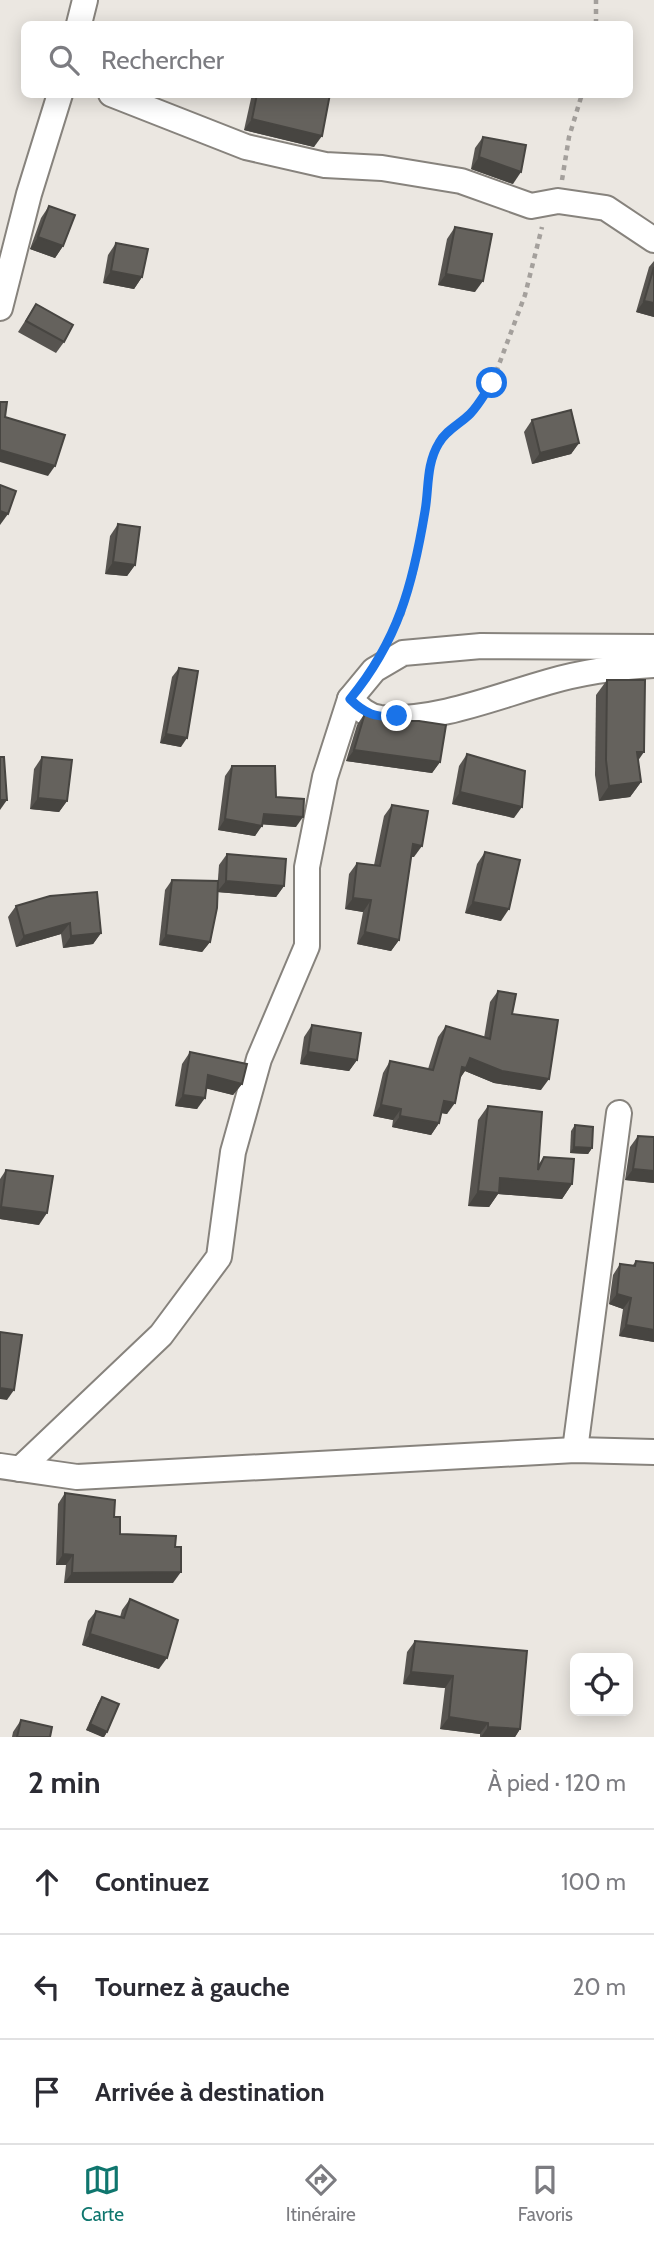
<!DOCTYPE html>
<html lang="fr">
<meta charset="utf-8">
<style>
body{margin:0;font-family:Cabin,sans-serif;background:#f7f7f7;color:#2b2b33}
.controls{position:absolute;right:21px;bottom:21px;display:grid;overflow:hidden;border-radius:10px;box-shadow:0 4px 18px #0003}
.controls button{width:63px;height:63px;display:grid;place-items:center;padding:0;border:0;border-bottom:2px solid #e1e1e2;background:#fff;color:#2b2b33;font:35px sans-serif}
.stop{position:absolute;width:21px;height:21px;margin:-16px;border:5px solid #1a73e8;border-radius:50%;background:#fff}
.stop.end{background:#1a73e8;border-color:#fff;box-shadow:0 2px 7px #0008}
.list{margin:0;padding:0;list-style:none}
h2{display:flex;justify-content:space-between;align-items:center;height:91px;margin:0;padding:0 28px;font-size:30px}
h2 small{font-size:23px;font-weight:400;color:#7c7c81}
.list li{display:grid;grid-template-columns:46px 1fr auto;gap:21px;align-items:center;box-sizing:border-box;height:105px;padding:0 28px;border-top:2px solid #e1e1e2}
.list b{display:block;font-size:26px;white-space:nowrap}
.list em{font-size:23px;font-style:normal;color:#7c7c81}
.icon{flex:none;width:38px;height:38px;fill:none;stroke:currentColor;stroke-width:2;stroke-linecap:round;stroke-linejoin:round}
.map{position:relative;flex:none;width:654px;height:1737px;overflow:hidden}
.search{position:absolute;background:#fff;box-shadow:0 4px 18px #0003;left:21px;right:21px;top:21px;height:77px;display:flex;align-items:center;gap:18px;box-sizing:border-box;padding:0 24px;border-radius:10px;color:#7c7c81;font-size:26px}
.sheet{height:406px;background:#fff}
nav{display:flex;justify-content:space-around;align-items:center;box-sizing:border-box;height:98px;border-top:2px solid #e1e1e2;background:#fff;font-size:19px;color:#7c7c81}
nav a{display:grid;justify-items:center;gap:4px}
nav .on{color:#0f766e}
.map>svg:first-child{display:block}
.lines{fill:none;stroke-linecap:round;stroke-linejoin:round}
.street-casing{stroke:#87837d;stroke-width:28}
.path{stroke:#a4a09c;stroke-width:4.5;stroke-dasharray:5 5;stroke-linecap:butt}
.street{stroke:#fff;stroke-width:24}
.wall{fill:#575450}
.shaded-wall{fill:#474541}
.building{fill:#65625d;stroke:#474541;stroke-width:2}
.route{stroke:#1a73e8;stroke-width:9}
</style>
<div class="map">
<svg width="654" height="1737" viewBox="0 0 654 1737">
<rect width="100%" height="100%" fill="#ebe7e1"/>
<g class="lines">
<!-- street casing -->
<g class="street-casing">
<g id="street">
<path d="M79,24L85,0"/>
<path d="M111,94L246,147L325,165L382,168L461,181L531,206L558,201L606,208L654,240"/>
<path d="M0,308L29,194L60,94"/>
<path d="M350,699C359,708 368,717 381,718C438,721 495,697 548,682C582,672 619,667 654,665"/>
<path d="M575,1450L619,1113"/>
<path d="M0,1466L77,1477L575,1450L654,1452"/>
<path d="M20,1469L161,1335L219,1257L233,1152L259,1059L307,946V867L325,777L350,699L374,670L403,653L481,646L654,647"/>
</g>
</g>
<!-- path -->
<g class="path">
<path d="M596,24V0"/>
<path d="M562,180L569,137L582,94"/>
<path d="M392,633L402,615L414,574L428,495L429,466L439,443L470,415L492,383L525,295L542,227"/>
</g>
<!-- street -->
<use href="#street" class="street"/>
</g>
<!-- wall -->
<g class="wall">
<path d="M252,94H330L314,147L244,130Z"/>
<path d="M483,137L513,184L471,169L475,148Z"/>
<path d="M49,206L63,246L55,258L30,249L41,218Z"/>
<path d="M455,227L475,292L438,285L447,239Z"/>
<path d="M116,243L142,277L134,289L103,283L108,255Z"/>
<path d="M654,261V317L636,312L649,267Z"/>
<path d="M36,304L64,342L56,353L18,332Z"/>
<path d="M532,420L579,443L571,454L532,464L524,432Z"/>
<path d="M118,524L135,565L127,576L105,574L110,536Z"/>
<path d="M179,668L181,747L160,743L172,677Z"/>
<path d="M607,680L638,761L641,782L630,797L599,801L595,775L596,695Z"/>
<path d="M365,713L440,762L432,773L346,761L357,725Z"/>
<path d="M467,754L514,818L452,804L459,766Z"/>
<path d="M42,757L67,801L59,812L30,809L34,769Z"/>
<path d="M232,766L276,797L296,827L262,824L255,836L218,830L225,776Z"/>
<path d="M392,805L414,857H411L399,940L391,951L357,944L363,912L345,909L349,874L357,863L374,865L384,816Z"/>
<path d="M485,852L501,921L465,913L477,864Z"/>
<path d="M227,854L284,886L276,897L217,892L219,865Z"/>
<path d="M172,880L210,942L202,952L159,945L165,890Z"/>
<path d="M16,906L101,933L93,944L63,948L61,934L16,947L8,917Z"/>
<path d="M498,991L512,1014L541,1090L494,1083L465,1071L459,1079L447,1114L441,1113L439,1123L431,1135L392,1127L393,1120L373,1116L383,1073L390,1061L428,1069L438,1037L446,1026L484,1038L490,1002Z"/>
<path d="M312,1025L357,1060L349,1071L300,1064L304,1037Z"/>
<path d="M190,1052L242,1084L233,1095L206,1088L197,1109L175,1106L182,1064Z"/>
<path d="M488,1106L538,1165L544,1157L572,1184L562,1199L498,1194L489,1207L468,1206L478,1120Z"/>
<path d="M575,1125L592,1148L588,1154L570,1153L571,1131Z"/>
<path d="M638,1136L654,1183L625,1180L630,1147Z"/>
<path d="M6,1170L39,1225L0,1219V1179Z"/>
<path d="M636,1261L654,1342L619,1336L623,1309L609,1304L613,1275L620,1264L633,1265Z"/>
<path d="M65,1493L114,1517L120,1534L173,1583H64L66,1565H56L58,1504Z"/>
<path d="M130,1599L159,1669L82,1645L88,1621L96,1611L120,1617L122,1610Z"/>
<path d="M415,1641L520,1729L515,1737H480V1734L440,1729L445,1688L403,1684L407,1652Z"/>
<path d="M102,1697L107,1732L104,1737L86,1730L98,1703Z"/>
<path d="M21,1720L50,1737H12L13,1732Z"/>
</g>
<!-- shaded-wall -->
<g class="shaded-wall">
<path d="M252,119L322,136L314,147L244,130Z"/>
<path d="M479,157L521,172L513,184L471,169Z"/>
<path d="M38,237L63,246L55,258L30,249Z"/>
<path d="M111,271L142,277L134,289L103,283Z"/>
<path d="M446,274L483,281L475,292L438,285Z"/>
<path d="M644,301L654,303V317L636,312Z"/>
<path d="M579,443L571,454L532,464L540,453Z"/>
<path d="M0,450L55,466L48,476L0,462Z"/>
<path d="M0,511L8,514L0,525Z"/>
<path d="M113,562L135,565L127,576L105,574Z"/>
<path d="M166,734L187,738L181,747L160,743Z"/>
<path d="M354,750L440,762L432,773L346,761Z"/>
<path d="M637,752H644L633,768Z"/>
<path d="M641,782L630,797L599,801L609,786Z"/>
<path d="M460,792L522,807L514,818L452,804Z"/>
<path d="M38,798L67,801L59,812L30,809Z"/>
<path d="M0,800H7L0,810Z"/>
<path d="M264,814L303,817L296,827L257,824Z"/>
<path d="M225,819L262,826L255,836L218,830Z"/>
<path d="M413,844L422,846L414,857L405,856Z"/>
<path d="M226,881L284,886L276,897L217,892Z"/>
<path d="M353,898L371,900L363,912L345,909Z"/>
<path d="M473,902L509,909L501,921L465,913Z"/>
<path d="M70,923L61,934L16,947L24,936Z"/>
<path d="M365,932L399,940L391,951L357,944Z"/>
<path d="M101,933L93,944L63,948L71,936Z"/>
<path d="M166,935L210,942L202,952L159,945Z"/>
<path d="M308,1052L357,1060L349,1071L300,1064Z"/>
<path d="M470,1058L549,1079L541,1090L494,1083L465,1071L459,1080L462,1067Z"/>
<path d="M208,1075L242,1084L233,1095L200,1087Z"/>
<path d="M183,1095L205,1098L197,1109L175,1106Z"/>
<path d="M444,1101L455,1103L447,1114L436,1112Z"/>
<path d="M381,1105L401,1109L393,1120L373,1116Z"/>
<path d="M400,1116L439,1123L431,1135L392,1127Z"/>
<path d="M574,1147L592,1148L588,1154L570,1153Z"/>
<path d="M633,1169L654,1171V1183L625,1180Z"/>
<path d="M500,1178L572,1184L562,1199L498,1194L489,1207L468,1206L478,1191Z"/>
<path d="M1,1207L47,1213L39,1225L0,1219V1209Z"/>
<path d="M617,1294L631,1298L623,1309L609,1304Z"/>
<path d="M626,1325L654,1330V1342L619,1336Z"/>
<path d="M0,1388L14,1390L7,1400L0,1399Z"/>
<path d="M63,1554L73,1555L66,1565H56Z"/>
<path d="M181,1572L173,1583H64L72,1573Z"/>
<path d="M90,1634L167,1658L159,1669L82,1645Z"/>
<path d="M411,1672L453,1676L445,1688L403,1684Z"/>
<path d="M449,1717L488,1723L480,1734L440,1729Z"/>
<path d="M90,1724L107,1732L104,1737H102L86,1730Z"/>
<path d="M488,1727L520,1729L515,1737H481Z"/>
</g>
<!-- building -->
<g class="building">
<path d="M257,94H330L322,136L252,119Z"/>
<path d="M483,137L526,145L521,172L479,157Z"/>
<path d="M49,206L75,215L63,246L38,237Z"/>
<path d="M455,227L492,234L483,281L446,274Z"/>
<path d="M116,243L148,249L142,277L111,271Z"/>
<path d="M654,267V303L644,301Z"/>
<path d="M36,304L73,325L64,342L26,321Z"/>
<path d="M0,402H7L5,417L65,435L55,466L0,450Z"/>
<path d="M571,410L579,443L540,453L532,420Z"/>
<path d="M0,485L16,491L8,514L0,511Z"/>
<path d="M118,524L140,527L135,565L113,562Z"/>
<path d="M179,668L198,671L187,738L166,734Z"/>
<path d="M607,680H645L644,752H637L641,782L609,786L606,760Z"/>
<path d="M365,713L387,721H419L446,725L440,762L354,750Z"/>
<path d="M467,754L525,771L522,807L460,792Z"/>
<path d="M0,757H4L7,800H0Z"/>
<path d="M42,757L72,760L67,801L38,798Z"/>
<path d="M232,766H275L276,797L304,799L303,817L264,814L262,826L225,819Z"/>
<path d="M392,805L428,811L422,846L413,844L399,940L365,932L371,900L353,898L357,863L380,866Z"/>
<path d="M485,852L520,860L509,909L473,902Z"/>
<path d="M227,854L286,859L284,886L226,881Z"/>
<path d="M172,880L218,881L217,908L210,942L166,935Z"/>
<path d="M97,892L101,933L71,936L70,923L24,936L16,906L50,896Z"/>
<path d="M498,991L516,994L512,1014L558,1020L549,1079L502,1071L470,1058L466,1068L462,1067L455,1103L444,1101L439,1123L400,1116L401,1109L381,1105L390,1061L433,1070L446,1026L490,1039Z"/>
<path d="M312,1025L361,1033L357,1060L308,1052Z"/>
<path d="M190,1052L247,1064L242,1084L208,1075L205,1098L183,1095Z"/>
<path d="M488,1106L542,1112L538,1170L544,1157L574,1159L572,1184L500,1178L499,1193L478,1191Z"/>
<path d="M575,1125L593,1127L592,1148L574,1147Z"/>
<path d="M638,1136L654,1137V1171L633,1169Z"/>
<path d="M6,1170L53,1176L47,1213L1,1207Z"/>
<path d="M636,1261L654,1263V1330L626,1325L631,1298L617,1294L620,1264L635,1266Z"/>
<path d="M0,1332L22,1335L14,1390L0,1388Z"/>
<path d="M65,1493L115,1500L114,1517H120V1534L176,1536L175,1547H181V1572L72,1573L73,1555L63,1554Z"/>
<path d="M130,1599L178,1620L167,1658L90,1634L96,1611L124,1618Z"/>
<path d="M415,1641L527,1651L520,1729L488,1727V1723L449,1717L453,1676L411,1672Z"/>
<path d="M102,1697L119,1704L107,1732L90,1724Z"/>
<path d="M21,1720L52,1727L50,1737H17Z"/>
</g>
<g class="lines">
<!-- route -->
<path class="route" d="M397,716C376,718 365,714 350,699C398,641 413,584 425,511C429,489 426,464 439,443C446,430 460,424 470,414C479,405 485,393 492,383"/>
</g>
</svg>
<div class="controls">
<button><svg class="icon" aria-label="locate" viewBox="0 0 24 24"><circle cx="12" cy="12" r="6"/><path d="M12 2v4M12 18v4M2 12h4M18 12h4"/></svg></button>
</div>
<div class="stop" style="left:492px;top:383px"></div>
<div class="stop end" style="left:397px;top:716px"></div>
<div class="search"><svg class="icon" aria-label="search" viewBox="0 0 24 24"><circle cx="10" cy="10" r="6"/><path d="M15 15l6 6"/></svg>Rechercher</div>
</div>
<section class="sheet">
<h2>2 min<small>À pied · 120 m</small></h2>
<ul class="list">
<li><svg class="icon" aria-label="ahead" viewBox="0 0 24 24"><path d="M12 20V5M6 11l6-6 6 6"/></svg><div><b>Continuez</b></div><em>100 m</em></li>
<li><svg class="icon" aria-label="left" viewBox="0 0 24 24"><path d="M17 20v-9H6M10 6l-5 5 5 5"/></svg><div><b>Tournez à gauche</b></div><em>20 m</em></li>
<li><svg class="icon" aria-label="arrive" viewBox="0 0 24 24"><path d="M6 21V4h12l-3 4 3 4H6"/></svg><div><b>Arrivée à destination</b></div></li>
</ul>
</section>
<nav>
<a class="on"><svg class="icon" aria-label="map" viewBox="0 0 24 24"><path d="M3 6l6-2 6 2 6-2v14l-6 2-6-2-6 2zM9 4v14M15 6v14"/></svg>Carte</a>
<a><svg class="icon" aria-label="directions" viewBox="0 0 24 24"><path d="M12 3l9 9-9 9-9-9zM9 14v-3h6M13 9l2 2-2 2"/></svg>Itinéraire</a>
<a><svg class="icon" aria-label="saved" viewBox="0 0 24 24"><path d="M7 4h10v16l-5-4-5 4z"/></svg>Favoris</a>
</nav>
